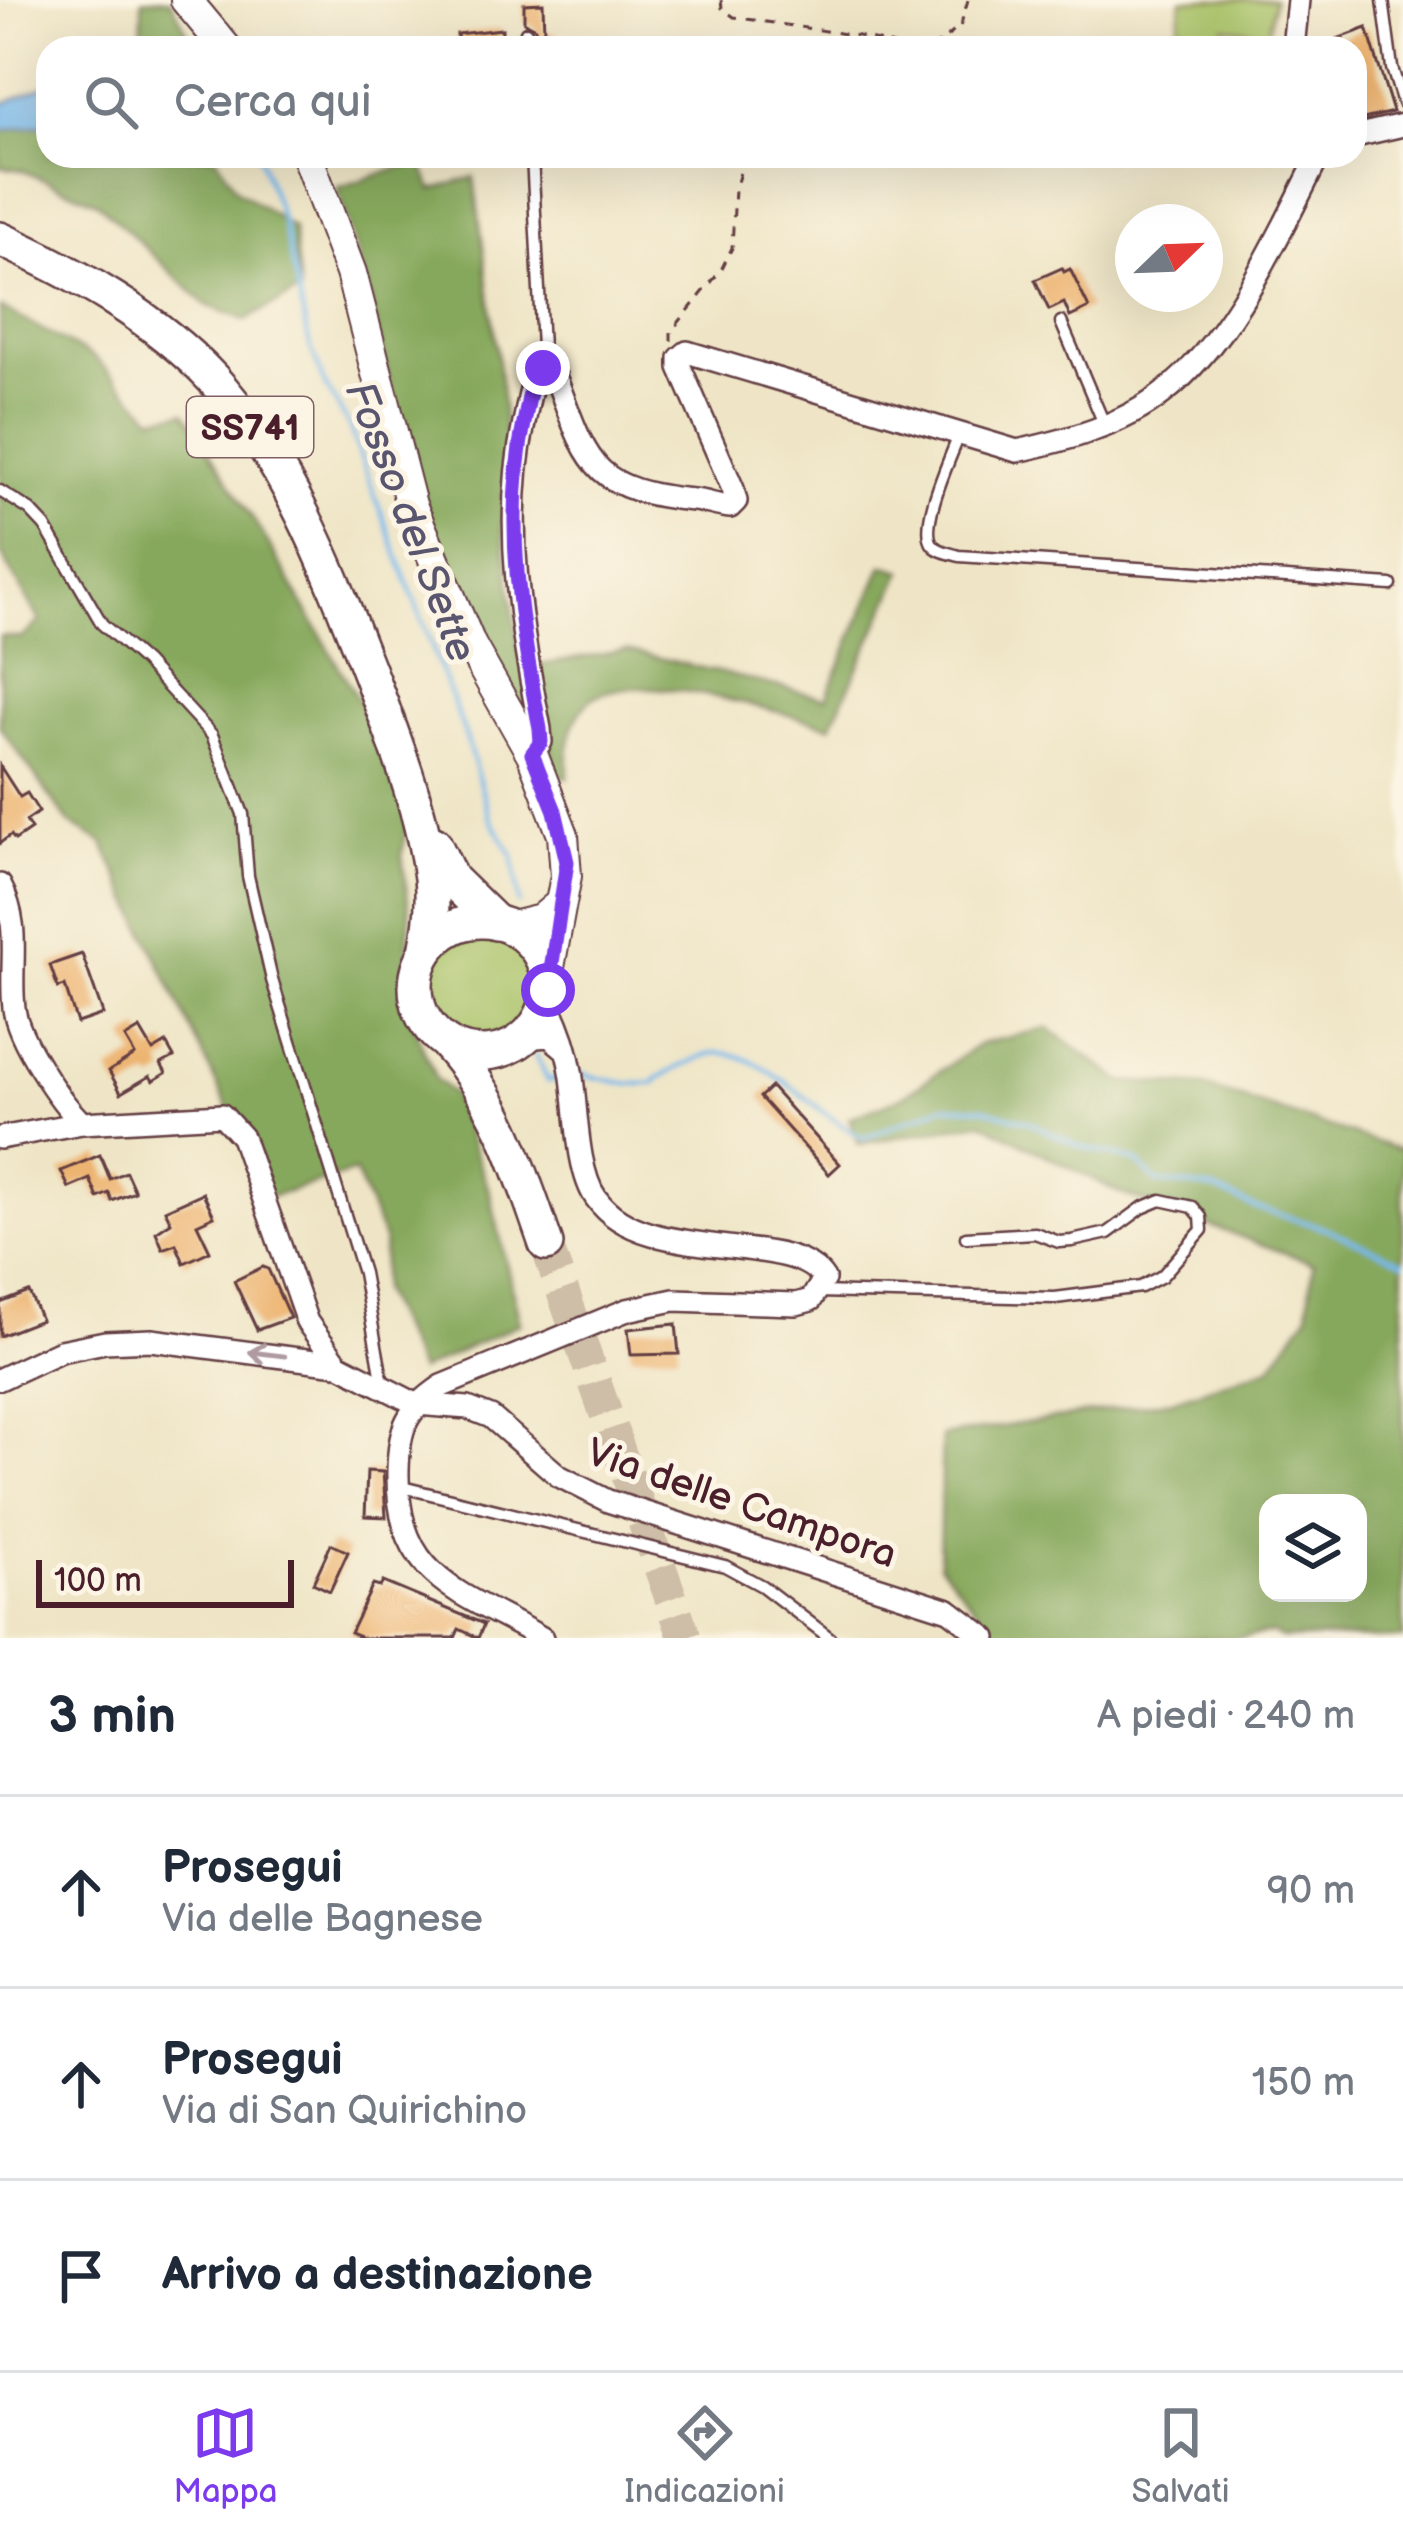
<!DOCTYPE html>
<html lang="it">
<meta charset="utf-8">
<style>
body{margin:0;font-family:"Balsamiq Sans",sans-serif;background:#f6f6f7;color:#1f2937}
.controls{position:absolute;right:36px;bottom:36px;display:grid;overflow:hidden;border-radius:24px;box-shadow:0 12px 48px #0002}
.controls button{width:108px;height:108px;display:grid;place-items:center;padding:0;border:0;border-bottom:3px solid #e0e1e3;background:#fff;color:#1f2937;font:60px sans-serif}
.compass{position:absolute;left:1115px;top:204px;width:108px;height:108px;border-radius:50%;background:#fff;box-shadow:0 12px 48px #0002;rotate:67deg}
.scale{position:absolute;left:36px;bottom:30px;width:258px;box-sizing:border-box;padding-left:12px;border:6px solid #4a1f2b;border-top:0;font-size:33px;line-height:42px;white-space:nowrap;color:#4a1f2b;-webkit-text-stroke:9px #fcf5e5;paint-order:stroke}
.stop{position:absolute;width:36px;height:36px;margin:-27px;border:9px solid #7c3aed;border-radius:50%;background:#fff}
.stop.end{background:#7c3aed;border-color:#fff;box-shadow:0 3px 12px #0008}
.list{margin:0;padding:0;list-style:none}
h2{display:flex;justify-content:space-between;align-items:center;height:156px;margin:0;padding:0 48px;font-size:51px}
h2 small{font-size:39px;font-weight:400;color:#747a83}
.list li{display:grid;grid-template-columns:78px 1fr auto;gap:36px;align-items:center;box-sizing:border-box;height:192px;padding:0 48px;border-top:3px solid #e0e1e3}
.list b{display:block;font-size:45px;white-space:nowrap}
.list p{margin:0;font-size:39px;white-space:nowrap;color:#747a83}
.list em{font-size:39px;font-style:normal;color:#747a83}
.icon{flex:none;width:66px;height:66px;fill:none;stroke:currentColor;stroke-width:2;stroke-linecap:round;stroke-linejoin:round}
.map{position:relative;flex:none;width:1403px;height:1638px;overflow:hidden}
.search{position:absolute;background:#fff;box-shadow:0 12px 48px #0002;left:36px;right:36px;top:36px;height:132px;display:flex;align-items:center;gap:30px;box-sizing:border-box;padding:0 42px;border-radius:36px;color:#747a83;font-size:45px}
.sheet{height:732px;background:#fff}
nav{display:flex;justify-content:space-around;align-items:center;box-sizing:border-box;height:168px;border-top:3px solid #e0e1e3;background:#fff;font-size:33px;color:#747a83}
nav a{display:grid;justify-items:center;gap:6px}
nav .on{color:#7c3aed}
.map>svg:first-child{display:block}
.green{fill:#a9c268;stroke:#7a704a;stroke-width:3}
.forest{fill:#86a85c;stroke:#686444;stroke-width:3;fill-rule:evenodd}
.water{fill:#77b9ec;stroke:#606c8c;stroke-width:3}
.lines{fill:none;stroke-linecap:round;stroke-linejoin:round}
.stream{stroke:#77b9ec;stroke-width:4.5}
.building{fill:#edb370}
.primary-tunnel{stroke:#cebda7;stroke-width:33;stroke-dasharray:33 16;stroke-linecap:butt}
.lane-casing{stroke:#633d42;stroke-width:15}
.street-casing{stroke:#633d42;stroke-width:26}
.secondary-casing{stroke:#633d42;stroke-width:34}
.primary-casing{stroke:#633d42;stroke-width:38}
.path{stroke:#633d42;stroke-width:3;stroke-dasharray:9 9;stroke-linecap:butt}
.lane{stroke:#fff;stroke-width:10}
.street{stroke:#fff;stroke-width:21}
.secondary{stroke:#fff;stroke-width:30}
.primary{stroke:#fff;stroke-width:33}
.oneway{stroke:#ae9aa0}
.route{stroke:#7c3aed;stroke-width:15}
.labels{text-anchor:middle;stroke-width:10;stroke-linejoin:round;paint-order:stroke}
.shield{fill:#fcf5e5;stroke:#7f5f63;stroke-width:3}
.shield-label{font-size:36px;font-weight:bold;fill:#4a1f2b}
.street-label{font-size:39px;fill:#4a1f2b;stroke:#fcf5e5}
.water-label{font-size:42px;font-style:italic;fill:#5a556f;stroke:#fcf5e5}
</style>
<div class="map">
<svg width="1403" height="1638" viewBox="0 0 1403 1638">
<rect width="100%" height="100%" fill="#fcf5e5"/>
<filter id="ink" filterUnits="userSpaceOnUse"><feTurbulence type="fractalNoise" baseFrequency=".00833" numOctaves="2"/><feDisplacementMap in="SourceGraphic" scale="24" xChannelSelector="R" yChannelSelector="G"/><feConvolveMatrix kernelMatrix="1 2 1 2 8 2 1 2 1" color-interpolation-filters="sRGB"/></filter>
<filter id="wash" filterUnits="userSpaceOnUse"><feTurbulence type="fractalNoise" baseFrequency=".004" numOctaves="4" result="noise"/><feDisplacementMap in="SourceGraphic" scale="48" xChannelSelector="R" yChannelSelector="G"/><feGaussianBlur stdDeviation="2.7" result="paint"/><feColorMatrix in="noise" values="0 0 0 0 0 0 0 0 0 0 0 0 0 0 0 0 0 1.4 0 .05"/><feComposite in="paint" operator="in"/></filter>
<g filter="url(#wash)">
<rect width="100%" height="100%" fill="#efe5c6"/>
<!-- green -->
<g class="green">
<path d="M1182,0H1274L1268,34L1225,27L1223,36L1178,29Z"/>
<circle cx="482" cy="988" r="55"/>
</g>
<!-- forest -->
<g class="forest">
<path d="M142,0H171L188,34L181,48H141Z"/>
<path d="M48,124V156H216L237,190L293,228L300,291L245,320L206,305L97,202L21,170L0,167V131Z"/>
<path d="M421,161L432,190L474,177L501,384L507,456L502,527L520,659L540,665L627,650L826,698L883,565L903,571L831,726C780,714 620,660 584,706C567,729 567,752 568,778L554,774L550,745L520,719L437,541L404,443L369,293L337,188Z"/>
<path d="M0,307L95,358L153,417L185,412L265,538L411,792L402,855L410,916L403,1000L436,1079L452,1093L490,1193L520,1323L419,1371L381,1291L384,1240L355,1172L270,1197L103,843L69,823L0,727V636L22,638L40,621L0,552Z"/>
<path d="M1048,1028L1121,1081L1204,1086L1400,1150L1403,1146V1638H1282L1272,1633L1233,1638H1001L939,1564L942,1436L1173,1400L1270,1367L1308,1314L1313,1263L1122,1194L981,1122L859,1144L849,1118L902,1097L980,1044ZM1268,1503H1358V1593H1268Z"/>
</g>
<!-- water -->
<path class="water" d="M48,84V124L0,131V105Z"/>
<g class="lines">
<!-- stream -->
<g class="stream">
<path d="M135,47L147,45L152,48"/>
<path d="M259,156L283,222L310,346L326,386L348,424L466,737L490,818L513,856L519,903"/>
<path d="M536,1056L548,1081L563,1076"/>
<path d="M580,1074C608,1079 626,1087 655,1083L658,1078C675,1070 693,1059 710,1054C758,1043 821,1119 864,1138L943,1106L982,1108L1027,1121L1078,1146L1136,1161L1157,1182L1213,1189L1256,1208L1325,1228L1403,1262"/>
</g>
</g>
<g id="blocks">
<!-- building -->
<g class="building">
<path d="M543,3L544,33H556L557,48H537L535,28L524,22V4Z"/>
<path d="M1367,28L1393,112L1355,121V48L1318,46Z"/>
<path d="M502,29V48H458L457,34Z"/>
<path d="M1062,268L1064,272L1070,269L1089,308L1070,317L1064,303L1049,310L1035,280Z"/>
<path d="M0,766L20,797L27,793L39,812L26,821L31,829L15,840L11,835L0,843Z"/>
<path d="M82,954L103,1014L77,1023L65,986L58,988L50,965Z"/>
<path d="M140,1029L153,1051L166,1043L174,1057L161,1064L166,1073L153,1081L150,1076L121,1093L109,1071L135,1055L125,1038Z"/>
<path d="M771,1087L840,1164L829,1174L760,1097Z"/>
<path d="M100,1155L110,1179L126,1172L135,1192L112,1201L109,1193L98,1198L90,1179L69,1188L61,1171Z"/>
<path d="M203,1193L214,1216L197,1224L210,1251L184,1263L176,1244L163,1249L156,1232L171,1222L165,1210Z"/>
<path d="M263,1267L268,1269L290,1318L257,1330L234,1281Z"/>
<path d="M29,1292L41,1320L0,1336V1303Z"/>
<path d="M676,1324L679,1354L631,1355L628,1329Z"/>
<path d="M367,1471L383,1472L386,1517L365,1516Z"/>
<path d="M331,1544L348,1552L330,1591L313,1583Z"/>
<path d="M383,1582L484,1624L478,1638L459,1629L455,1638H362L350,1633L373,1585L380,1587Z"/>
</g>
</g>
</g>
<g filter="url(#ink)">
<use href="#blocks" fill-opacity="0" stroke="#633d42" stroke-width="3"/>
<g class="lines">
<!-- primary-tunnel -->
<path class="primary-tunnel" d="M546,1244L685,1638"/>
<!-- lane casing -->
<g class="lane-casing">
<g id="lane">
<path d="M1383,0L1392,68L1403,103"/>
<path d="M526,32L527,48"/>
<path d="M532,156L543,367"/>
<path d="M1061,322L1105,426"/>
<path d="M959,435C951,457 918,526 933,545C939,552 950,553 959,556L1391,585"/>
<path d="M0,491L30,510L45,526L102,624L145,662L212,735L243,814L248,876L272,980L363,1273L383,1384"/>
<path d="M818,1292L1055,1298L1141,1287L1162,1276L1202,1230L1201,1217L1193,1207L1161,1200L1142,1208L1108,1233L1072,1241L1059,1242L1035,1233L966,1237"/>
<path d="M398,1486L725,1566L762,1586L830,1638"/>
</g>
</g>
<!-- street casing -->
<g class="street-casing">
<g id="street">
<path d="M1293,48L1298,0"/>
<path d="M1355,136L1403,125"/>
<path d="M532,754L541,742L540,729C521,628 502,525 524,423C528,405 530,386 538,369L546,367L554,373C588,463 590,490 693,500C706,501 717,506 730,507L736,501L733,489L680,367V358L687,352L1017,451C1067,440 1121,426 1162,394C1234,339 1278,235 1319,156"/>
<path d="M0,885C22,926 9,964 14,1008C17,1038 60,1102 82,1123L222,1115L242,1137L307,1322L338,1364"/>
<path d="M524,1038L549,1036L566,1050"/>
<path d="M0,1138L82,1123"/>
<path d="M0,1379L60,1351L105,1342L151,1340L338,1364L416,1404L468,1408L491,1417L559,1476L608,1501L949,1610L986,1638"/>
<path d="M542,1638C459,1590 396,1580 398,1470C399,1427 406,1410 442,1386L627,1310L674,1300L796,1304L811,1300L824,1279C793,1229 644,1267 596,1198C576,1170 577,1105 571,1071C567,1046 558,1023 547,1001"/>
</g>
</g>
<!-- secondary casing -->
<g class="secondary-casing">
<g id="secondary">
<path d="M186,0L226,48"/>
<path d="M307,156L351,273L411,505L471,646L532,754L563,835L566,876L547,978"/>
<path d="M512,927L541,920L560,904"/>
</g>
</g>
<!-- primary casing -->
<g class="primary-casing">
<g id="primary">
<path d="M0,239C77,274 155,317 213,379C290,464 330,572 371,677C395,741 422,810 431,878C434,903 431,927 426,951"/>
<path d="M434,843L451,879L496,923"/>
<circle cx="482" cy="987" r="66"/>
<path d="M447,1044C500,1103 520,1170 546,1244"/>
</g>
</g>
<!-- path -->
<g class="path">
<path d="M721,0L722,8L734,17L858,36L905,48"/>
<path d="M932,48L960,27L968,0"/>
<path d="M671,341V332L721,270L732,248L735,189L745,156"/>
</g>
<!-- lane -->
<use href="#lane" class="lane"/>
<!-- street -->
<use href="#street" class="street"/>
<!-- secondary -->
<use href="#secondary" class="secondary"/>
<!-- primary -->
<use href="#primary" class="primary"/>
</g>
<!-- one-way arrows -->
<defs><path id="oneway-shaft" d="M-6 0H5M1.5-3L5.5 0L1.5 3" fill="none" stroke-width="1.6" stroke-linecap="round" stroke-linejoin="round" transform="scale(3)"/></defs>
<use class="oneway" href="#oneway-shaft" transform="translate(267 1354) rotate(-173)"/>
</g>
<g class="lines" filter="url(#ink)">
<!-- route -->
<path class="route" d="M543,368C530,379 529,400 525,418C503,522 521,626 540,729L541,742L532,754L555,811L567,862L548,990"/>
</g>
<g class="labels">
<!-- shield labels -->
<rect class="shield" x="187" y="397" width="126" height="60" rx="9"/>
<g class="shield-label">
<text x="250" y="440">SS741</text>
</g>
<!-- street labels -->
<g class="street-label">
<text transform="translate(742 1502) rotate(19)" y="14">Via delle Campora</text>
</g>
<!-- water labels -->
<g class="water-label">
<text transform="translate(412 521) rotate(69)" y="15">Fosso del Sette</text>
</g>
</g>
</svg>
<div class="controls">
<button><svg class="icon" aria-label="layers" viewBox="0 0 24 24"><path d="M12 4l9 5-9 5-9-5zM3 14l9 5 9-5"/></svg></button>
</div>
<svg class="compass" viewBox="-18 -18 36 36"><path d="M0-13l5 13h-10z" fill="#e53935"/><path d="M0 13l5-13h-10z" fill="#747a83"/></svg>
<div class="scale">100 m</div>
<div class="stop" style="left:548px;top:990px"></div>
<div class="stop end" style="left:543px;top:368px"></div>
<div class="search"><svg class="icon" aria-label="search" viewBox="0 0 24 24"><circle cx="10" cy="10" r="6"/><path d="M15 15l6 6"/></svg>Cerca qui</div>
</div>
<section class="sheet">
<h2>3 min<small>A piedi · 240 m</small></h2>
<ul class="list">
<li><svg class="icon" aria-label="ahead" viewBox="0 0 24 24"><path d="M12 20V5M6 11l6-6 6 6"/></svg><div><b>Prosegui</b><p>Via delle Bagnese</p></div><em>90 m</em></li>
<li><svg class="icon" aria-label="ahead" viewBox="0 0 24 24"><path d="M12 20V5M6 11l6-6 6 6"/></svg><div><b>Prosegui</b><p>Via di San Quirichino</p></div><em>150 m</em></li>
<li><svg class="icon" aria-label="arrive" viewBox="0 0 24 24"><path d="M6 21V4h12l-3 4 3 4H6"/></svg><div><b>Arrivo a destinazione</b></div></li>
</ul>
</section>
<nav>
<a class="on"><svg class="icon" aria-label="map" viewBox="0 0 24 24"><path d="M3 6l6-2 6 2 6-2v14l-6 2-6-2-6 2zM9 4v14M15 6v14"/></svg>Mappa</a>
<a><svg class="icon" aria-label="directions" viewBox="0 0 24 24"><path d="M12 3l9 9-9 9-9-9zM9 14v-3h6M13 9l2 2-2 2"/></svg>Indicazioni</a>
<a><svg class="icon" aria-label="saved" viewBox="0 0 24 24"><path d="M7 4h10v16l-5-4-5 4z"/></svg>Salvati</a>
</nav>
